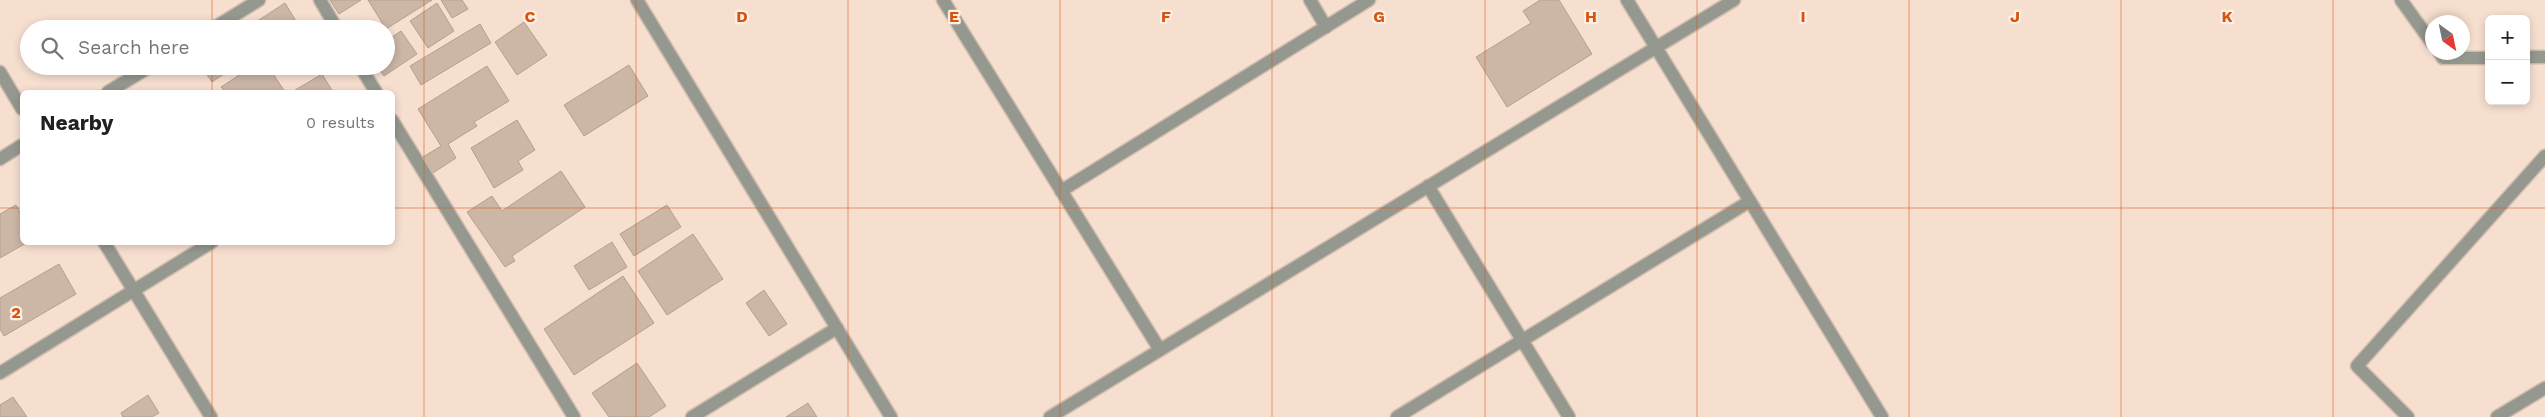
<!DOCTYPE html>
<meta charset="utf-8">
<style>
body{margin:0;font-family:"Work Sans",sans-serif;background:#f6f6f6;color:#202124}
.controls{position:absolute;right:15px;top:15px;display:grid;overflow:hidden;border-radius:8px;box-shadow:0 2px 8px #0003}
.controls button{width:45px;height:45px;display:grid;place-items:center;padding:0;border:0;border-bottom:1px solid #e0e0e0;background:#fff;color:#202124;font:25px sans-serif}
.compass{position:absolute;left:2425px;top:15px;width:45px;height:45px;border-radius:50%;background:#fff;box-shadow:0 2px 8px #0003;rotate:147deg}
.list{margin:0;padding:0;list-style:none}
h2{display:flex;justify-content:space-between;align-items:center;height:65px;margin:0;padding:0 20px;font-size:21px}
h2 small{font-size:16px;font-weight:400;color:#757577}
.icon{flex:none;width:28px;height:28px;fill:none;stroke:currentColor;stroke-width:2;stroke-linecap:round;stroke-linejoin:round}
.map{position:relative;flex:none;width:2545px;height:417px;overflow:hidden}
.search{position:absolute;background:#fff;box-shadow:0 2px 8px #0003;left:20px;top:20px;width:375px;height:55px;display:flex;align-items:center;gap:12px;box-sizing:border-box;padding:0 18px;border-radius:28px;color:#757577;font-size:19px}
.panel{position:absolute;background:#fff;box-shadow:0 2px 8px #0003;left:20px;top:90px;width:375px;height:155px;border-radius:8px}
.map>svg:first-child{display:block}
.building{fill:#ccb6a5;stroke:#b59f8f}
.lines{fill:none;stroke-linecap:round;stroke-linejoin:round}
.street-casing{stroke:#d0bbad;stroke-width:15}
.street{stroke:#94988e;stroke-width:12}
.grid{fill:none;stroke:#d6540e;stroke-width:1;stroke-opacity:0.55}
.grid-label{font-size:16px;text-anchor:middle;font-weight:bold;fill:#d6540e;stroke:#fdefe4;stroke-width:4.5;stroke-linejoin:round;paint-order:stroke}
</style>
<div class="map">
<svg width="2545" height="417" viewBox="0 0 2545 417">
<rect width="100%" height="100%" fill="#f7dfcf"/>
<!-- building -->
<g class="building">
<path d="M330,0H361L339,14Z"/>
<path d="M368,0H432L386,29Z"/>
<path d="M441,0H462L468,9L452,18Z"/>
<path d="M1540,0H1559L1592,54L1507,107L1476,57L1531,23L1523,11Z"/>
<path d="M285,3L299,26L295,29H245Z"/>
<path d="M437,3L454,31L428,48L410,21Z"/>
<path d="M524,22L547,55L517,75L495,42Z"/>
<path d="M480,24L491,43L421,85L410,66Z"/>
<path d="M401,31L417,54L384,76L377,66H386V41Z"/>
<path d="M629,65L648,96L584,136L564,105Z"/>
<path d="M201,66H236L212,82Z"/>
<path d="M253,66H268L285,92H225L221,87Z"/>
<path d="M487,66L509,101L474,122L477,126L448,144L456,158L433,173L423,157L441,146L418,109Z"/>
<path d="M322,74L333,92H292Z"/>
<path d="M517,120L535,150L518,161L523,170L494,188L471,148Z"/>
<path d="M561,171L585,207L512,256L515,261L505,267L467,212L492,196L502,211Z"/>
<path d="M16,205L22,216V242H28L0,258V214Z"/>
<path d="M667,205L681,227L634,256L620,234Z"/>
<path d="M693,234L723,279L667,315L638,271Z"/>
<path d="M612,242L627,267L589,290L574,266Z"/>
<path d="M59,264L76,294L4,336L0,329V298Z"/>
<path d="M623,276L654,323L574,375L544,329Z"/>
<path d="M764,290L787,324L769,336L746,303Z"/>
<path d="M637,363L666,406L649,417H609L592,393Z"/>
<path d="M148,395L159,413L152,417H123L121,413Z"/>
<path d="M13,397L27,417H0V405Z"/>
<path d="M808,403L817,417H786Z"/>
</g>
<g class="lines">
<!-- street casing -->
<g class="street-casing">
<g id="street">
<path d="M320,0L337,29"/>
<path d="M637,0L891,417"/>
<path d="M943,0L1160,350"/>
<path d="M1310,0L1326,27"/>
<path d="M1627,0L1882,417"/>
<path d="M2401,0L2432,43"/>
<path d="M212,29L259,0"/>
<path d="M2439,52L2443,58H2489"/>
<path d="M2526,57H2545"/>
<path d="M360,66L376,92"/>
<path d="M0,72L22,109"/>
<path d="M108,92L151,66"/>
<path d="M392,120L574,417"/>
<path d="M0,159L22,145"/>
<path d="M1428,186L1569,417"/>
<path d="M1061,191L1369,0"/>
<path d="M104,242L211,417"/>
<path d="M0,373L212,242"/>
<path d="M692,417L837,328"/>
<path d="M1050,417L1734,0"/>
<path d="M1397,417L1750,201"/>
<path d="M2408,417L2357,366L2545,156"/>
<path d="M2497,417L2545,388"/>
</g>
</g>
<!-- street -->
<use href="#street" class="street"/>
</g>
<!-- grid -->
<path class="grid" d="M212,0V29M424,0V417M636,0V417M848,0V417M1060,0V417M1272,0V417M1485,0V417M1697,0V417M1909,0V417M2121,0V417M2333,0V417M212,66V92M0,208H22M392,208H2545M212,242V417"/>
<g class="grid-label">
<text x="530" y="22">C</text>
<text x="742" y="22">D</text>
<text x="954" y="22">E</text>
<text x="1166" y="22">F</text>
<text x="1379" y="22">G</text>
<text x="1591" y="22">H</text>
<text x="1803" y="22">I</text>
<text x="2015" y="22">J</text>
<text x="2227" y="22">K</text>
<text x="16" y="318">2</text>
</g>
</svg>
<div class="controls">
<button>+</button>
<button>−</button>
</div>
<svg class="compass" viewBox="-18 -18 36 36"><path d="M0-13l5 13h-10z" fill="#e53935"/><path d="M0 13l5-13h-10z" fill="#757577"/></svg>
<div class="search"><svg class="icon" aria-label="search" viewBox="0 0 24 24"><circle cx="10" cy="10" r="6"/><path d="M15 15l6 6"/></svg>Search here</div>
<section class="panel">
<h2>Nearby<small>0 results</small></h2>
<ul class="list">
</ul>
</section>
</div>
